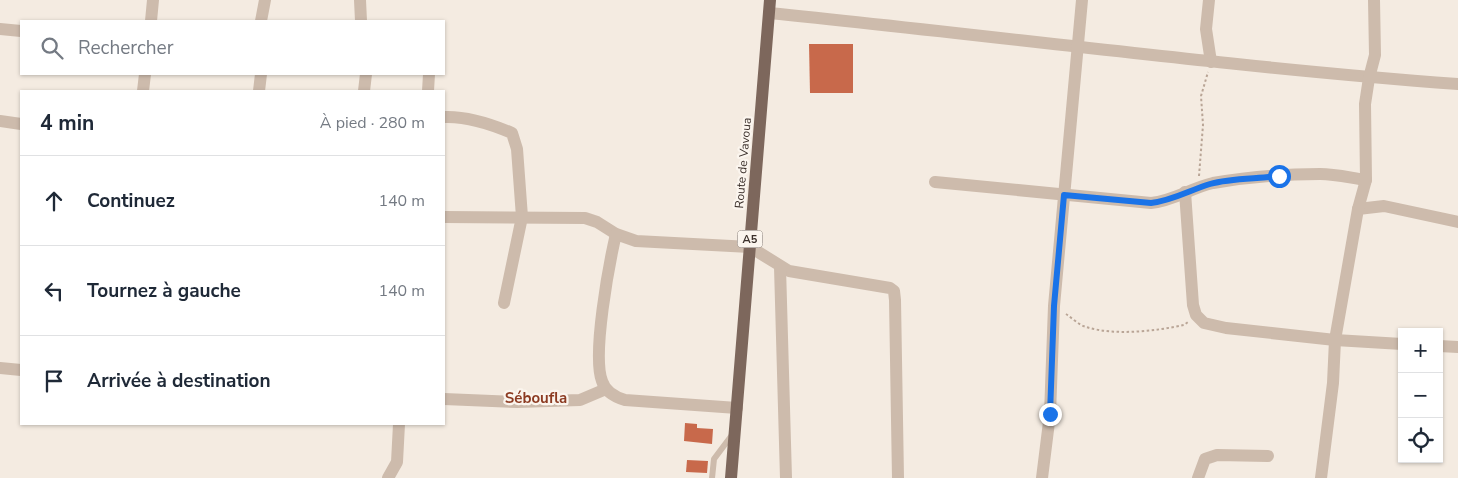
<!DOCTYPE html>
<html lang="fr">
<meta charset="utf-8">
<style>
body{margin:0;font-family:"Nunito Sans",sans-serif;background:#f6f6f7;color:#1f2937}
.controls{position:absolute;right:15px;bottom:15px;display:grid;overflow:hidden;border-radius:0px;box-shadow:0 1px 4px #0004}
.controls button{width:45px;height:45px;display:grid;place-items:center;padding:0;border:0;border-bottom:1px solid #e0e1e3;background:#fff;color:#1f2937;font:25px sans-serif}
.stop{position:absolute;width:15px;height:15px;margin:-11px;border:4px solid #1a73e8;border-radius:50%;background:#fff}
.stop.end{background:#1a73e8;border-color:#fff;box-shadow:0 1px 5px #0008}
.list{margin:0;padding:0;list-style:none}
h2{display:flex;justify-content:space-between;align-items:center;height:65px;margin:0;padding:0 20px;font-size:21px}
h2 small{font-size:16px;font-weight:400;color:#747a83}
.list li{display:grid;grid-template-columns:32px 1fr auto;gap:15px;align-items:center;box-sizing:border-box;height:90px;padding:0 20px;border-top:1px solid #e0e1e3}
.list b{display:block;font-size:19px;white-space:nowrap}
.list em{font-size:16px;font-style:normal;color:#747a83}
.icon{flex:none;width:28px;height:28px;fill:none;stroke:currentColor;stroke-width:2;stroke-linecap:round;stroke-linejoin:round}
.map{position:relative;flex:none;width:1458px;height:478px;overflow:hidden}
.search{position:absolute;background:#fff;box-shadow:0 1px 4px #0004;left:20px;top:20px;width:425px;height:55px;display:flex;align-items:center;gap:12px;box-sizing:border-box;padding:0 18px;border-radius:0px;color:#747a83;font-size:19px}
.panel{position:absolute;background:#fff;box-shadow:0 1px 4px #0004;left:20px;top:90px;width:425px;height:335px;border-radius:0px}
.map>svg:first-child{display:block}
.building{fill:#c8694b}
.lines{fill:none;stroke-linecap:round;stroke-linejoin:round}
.path{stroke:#b9a596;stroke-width:2;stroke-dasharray:2.5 2.5;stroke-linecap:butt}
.service{stroke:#cdbbac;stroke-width:6}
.minor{stroke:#cdbbac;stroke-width:12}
.primary{stroke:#7d675c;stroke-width:12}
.route{stroke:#1a73e8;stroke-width:6}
.labels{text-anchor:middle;stroke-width:4.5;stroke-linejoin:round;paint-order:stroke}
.shield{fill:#fbf5ee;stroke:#756b66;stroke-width:1}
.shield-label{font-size:11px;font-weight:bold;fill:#3b302b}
.street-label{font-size:12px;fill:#3b302b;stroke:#fbf5ee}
.quarter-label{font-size:15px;font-weight:bold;fill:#8c3b22;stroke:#fbf5ee}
</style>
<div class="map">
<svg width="1458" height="478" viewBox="0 0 1458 478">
<rect width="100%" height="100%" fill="#f4ebe1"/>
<!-- building -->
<g class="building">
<path d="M809,44H853V93H810Z"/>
<path d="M685,423L697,424V428L713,429L712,444L684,441Z"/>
<path d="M687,460L708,461L707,473L686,472Z"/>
</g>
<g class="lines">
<!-- path -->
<g class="path">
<path d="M1199,176L1203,125L1201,96L1208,72"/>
<path d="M1066,314C1072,318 1079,325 1086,327C1115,336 1156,331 1184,325L1188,322"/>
</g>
<!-- service -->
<path class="service" d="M712,478L714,459L732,435"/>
<!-- minor -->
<g class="minor">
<path d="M360,0L361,21"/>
<path d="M1209,0L1206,29L1211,62"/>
<path d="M769,13C999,36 1228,67 1458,84"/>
<path d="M151,21L153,0"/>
<path d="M261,21L265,0"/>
<path d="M0,29L21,31"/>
<path d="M143,91L145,74"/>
<path d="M259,91L261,74"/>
<path d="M364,91L366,74"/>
<path d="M428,91L429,74"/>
<path d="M444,117C467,116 491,124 512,133L517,149L522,217L504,303"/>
<path d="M0,121L21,124"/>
<path d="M935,182L1151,203C1173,201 1191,188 1213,183C1247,177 1286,174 1320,174C1336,174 1351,178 1366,180"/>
<path d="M1185,192L1193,305L1196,315L1204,323L1226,328L1335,340L1402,344"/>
<path d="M1358,209L1384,206L1458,222"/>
<path d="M444,217L585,218L597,222L616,234L636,241L750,247L789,271L890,288L894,291L895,300L898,478"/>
<path d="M616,234C609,264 592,355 602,381C605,391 615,397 625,400L737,408"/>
<path d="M780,267L786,478"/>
<path d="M1439,346L1458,347"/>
<path d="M0,368L21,370"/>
<path d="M444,399L517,402L580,400L606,389"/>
<path d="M388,478L397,462L399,424"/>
<path d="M1042,478L1050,414L1054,306L1082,0"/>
<path d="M1198,478L1205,459L1217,455L1268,456"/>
<path d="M1321,478L1333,383L1335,340L1358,209L1366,180L1365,104L1369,78L1375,55L1374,0"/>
</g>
<!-- primary -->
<path class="primary" d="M731,478L770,0"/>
</g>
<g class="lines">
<!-- route -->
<path class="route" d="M1050,414L1054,306L1064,195L1151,203C1172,201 1190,190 1210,184C1231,178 1257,179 1279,176"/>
</g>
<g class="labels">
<!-- shield labels -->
<rect class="shield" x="737.5" y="230.5" width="25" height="17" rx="4"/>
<g class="shield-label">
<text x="750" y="243">A5</text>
</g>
<!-- street labels -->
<g class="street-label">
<text transform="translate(743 163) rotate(-85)" y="4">Route de Vavoua</text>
</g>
<!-- quarter labels -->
<g class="quarter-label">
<text x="536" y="403">Séboufla</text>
</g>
</g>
</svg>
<div class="controls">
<button>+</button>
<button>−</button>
<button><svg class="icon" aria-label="locate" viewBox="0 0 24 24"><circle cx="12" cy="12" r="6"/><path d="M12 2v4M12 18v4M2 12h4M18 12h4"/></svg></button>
</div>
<div class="stop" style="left:1279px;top:176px"></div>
<div class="stop end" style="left:1050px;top:414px"></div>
<div class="search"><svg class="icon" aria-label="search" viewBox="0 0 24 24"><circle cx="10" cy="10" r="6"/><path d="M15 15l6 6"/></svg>Rechercher</div>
<section class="panel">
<h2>4 min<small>À pied · 280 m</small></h2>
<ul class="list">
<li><svg class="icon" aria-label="ahead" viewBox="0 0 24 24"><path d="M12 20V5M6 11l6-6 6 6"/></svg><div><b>Continuez</b></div><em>140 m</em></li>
<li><svg class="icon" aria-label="left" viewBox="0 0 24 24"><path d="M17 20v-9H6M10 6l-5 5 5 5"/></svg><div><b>Tournez à gauche</b></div><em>140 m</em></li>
<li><svg class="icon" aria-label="arrive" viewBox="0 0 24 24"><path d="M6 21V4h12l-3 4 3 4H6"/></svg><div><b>Arrivée à destination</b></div></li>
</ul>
</section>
</div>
